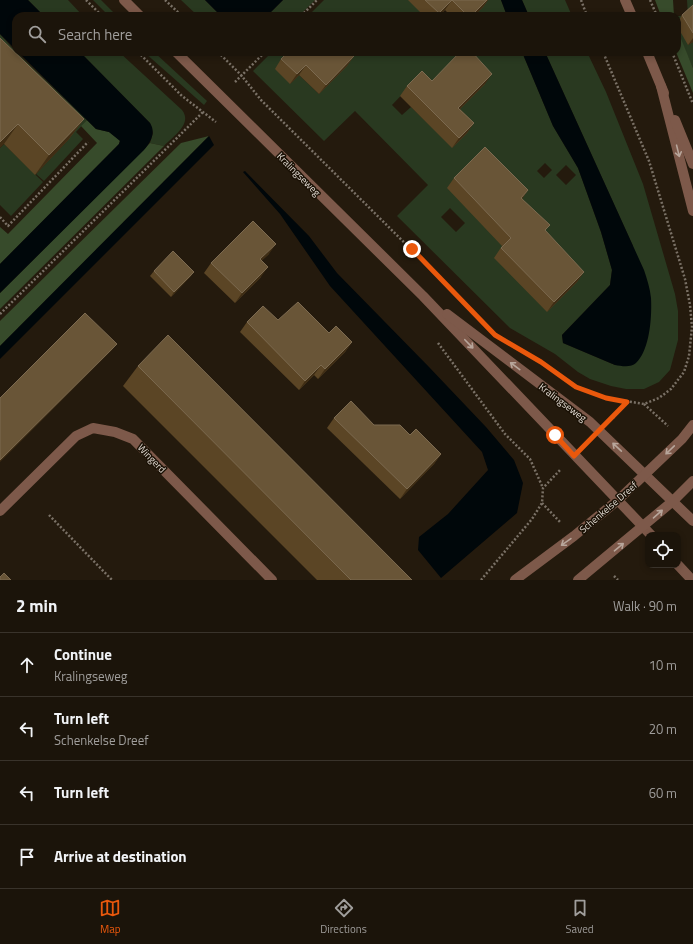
<!DOCTYPE html>
<meta charset="utf-8">
<style>
body{margin:0;font-family:"Titillium Web",sans-serif;background:#282118;color:#f1f3f6}
.controls{position:absolute;right:12px;bottom:12px;display:grid;overflow:hidden;border-radius:8px;box-shadow:0 2px 6px #0003}
.controls button{width:36px;height:36px;display:grid;place-items:center;padding:0;border:0;border-bottom:1px solid #39332b;background:#1b140a;color:#f1f3f6;font:20px sans-serif}
.stop{position:absolute;width:12px;height:12px;margin:-9px;border:3px solid #ea580c;border-radius:50%;background:#fff}
.stop.end{background:#ea580c;border-color:#fff;box-shadow:0 1px 4px #0008}
.list{margin:0;padding:0;list-style:none}
h2{display:flex;justify-content:space-between;align-items:center;height:52px;margin:0;padding:0 16px;font-size:17px}
h2 small{font-size:13px;font-weight:400;color:#a09e9c}
.list li{display:grid;grid-template-columns:26px 1fr auto;gap:12px;align-items:center;box-sizing:border-box;height:64px;padding:0 16px;border-top:1px solid #39332b}
.list b{display:block;font-size:15px;white-space:nowrap}
.list p{margin:0;font-size:13px;white-space:nowrap;color:#a09e9c}
.list em{font-size:13px;font-style:normal;color:#a09e9c}
.icon{flex:none;width:22px;height:22px;fill:none;stroke:currentColor;stroke-width:2;stroke-linecap:round;stroke-linejoin:round}
.map{position:relative;flex:none;width:693px;height:580px;overflow:hidden}
.search{position:absolute;background:#1b140a;box-shadow:0 2px 6px #0003;left:12px;right:12px;top:12px;height:44px;display:flex;align-items:center;gap:10px;box-sizing:border-box;padding:0 14px;border-radius:12px;color:#a09e9c;font-size:15px}
.sheet{height:308px;background:#1b140a}
nav{display:flex;justify-content:space-around;align-items:center;box-sizing:border-box;height:56px;border-top:1px solid #39332b;background:#1b140a;font-size:11px;color:#a09e9c}
nav a{display:grid;justify-items:center;gap:2px}
nav .on{color:#ea580c}
.map>svg:first-child{display:block}
.green{fill:#293920;fill-rule:evenodd}
.forest{fill:#374b2b}
.water{fill:#00070a}
.lines{fill:none;stroke-linecap:round;stroke-linejoin:round}
.path{stroke:#7a7166;stroke-width:2.5;stroke-dasharray:2 2;stroke-linecap:butt}
.minor{stroke:#7d594a;stroke-width:10}
.wall{fill:#5b4525}
.shaded-wall{fill:#3f2d14}
.building{fill:#695537;stroke:#7c6a50}
.oneway{stroke:#b8a69b}
.route{stroke:#ea580c;stroke-width:5}
.labels{text-anchor:middle;stroke-width:3;stroke-linejoin:round;paint-order:stroke}
.street-label{font-size:10px;fill:#e0d9d1;stroke:#1a1105}
</style>
<div class="map">
<svg width="693" height="580" viewBox="0 0 693 580">
<rect width="100%" height="100%" fill="#241a0d"/>
<!-- green -->
<g class="green">
<path d="M28,0H68L83,16H44Z"/>
<path d="M93,0H101L117,16H109Z"/>
<path d="M181,0H205L221,16H198Z"/>
<path d="M283,0H315L299,16H267Z"/>
<path d="M324,0H412L424,16H308Z"/>
<path d="M475,0H501L507,16H474L483,7Z"/>
<path d="M522,0H565L572,16H529Z"/>
<path d="M687,0H693V22L688,45L693,42V68L677,32V16H688Z"/>
<path d="M0,34L16,52L87,120L76,132L83,139L44,181L36,174L69,139L0,72Z"/>
<path d="M80,52H119L182,110C193,124 173,136 164,146L150,143L153,133L150,123Z"/>
<path d="M144,52H154L207,101L204,105Z"/>
<path d="M272,52H304L290,84L299,75L319,94L334,52H522L553,126L578,168L601,232L612,270L610,285L562,335L563,343L615,365L633,246L545,52H587L606,92L643,184L675,294L678,311V340L670,370L659,382L644,389H626L611,386L590,379L578,372L555,354L510,328L397,216L428,185L355,111L324,141L253,71ZM415,81L425,91L437,132L411,107L402,115L392,105ZM545,163L552,170L544,178L537,171ZM566,165L576,175L566,185L556,175ZM450,208L465,223L456,232L441,217Z"/>
<path d="M4,144L43,182L11,216L0,205V148Z"/>
</g>
<!-- forest -->
<g class="forest">
<path d="M655,0H673L674,16H661Z"/>
<path d="M677,29L693,68V93L676,52Z"/>
<path d="M87,120L96,129L109,132L120,140L119,144L0,264V227L8,234L97,143L81,126Z"/>
<path d="M209,136L0,346V321L181,143Z"/>
<path d="M150,143L164,146L0,309V293Z"/>
</g>
<!-- water -->
<g class="water">
<path d="M0,0H28L44,16H16V50L0,34Z"/>
<path d="M205,0H283L267,16H221Z"/>
<path d="M501,0H522L529,16H507Z"/>
<path d="M18,52H80L150,123C156,132 151,142 144,150L0,293V264L119,144L120,141L109,132L96,129Z"/>
<path d="M522,52H545L644,270C647,279 650,288 651,298C652,316 650,350 636,363C631,368 621,366 615,365L563,343L562,335L610,285L612,270L601,232L578,168L553,126Z"/>
<path d="M209,136L214,145L0,359V346Z"/>
<path d="M245,171L309,236L337,273L429,367L486,427L514,460L523,483L517,513L441,578L418,550L419,537L448,514L488,470L482,452L330,286L280,214L243,172Z"/>
</g>
<g class="lines">
<!-- path -->
<g class="path">
<path d="M86,0L102,16"/>
<path d="M165,0L182,16"/>
<path d="M581,0L587,16"/>
<path d="M650,0L657,16"/>
<path d="M301,16L317,0"/>
<path d="M138,52L182,96L216,122"/>
<path d="M218,52L241,75L261,100L457,295"/>
<path d="M672,52L693,104"/>
<path d="M235,82L265,52"/>
<path d="M0,217L8,226L88,142"/>
<path d="M0,314L204,111"/>
<path d="M438,343L505,434L530,459L543,488"/>
<path d="M580,388L607,398L644,404L659,398L671,389L684,372L689,356L692,327L690,305L685,279L649,161L603,52"/>
<path d="M644,404L668,426"/>
<path d="M613,418L626,402"/>
<path d="M542,503L560,522"/>
<path d="M49,515L112,580"/>
<path d="M614,576L618,580"/>
<path d="M481,580L532,519L542,503L543,488L561,469"/>
</g>
<!-- minor -->
<g class="minor">
<path d="M124,0L140,16"/>
<path d="M625,0L632,16"/>
<path d="M176,52L423,296L651,535"/>
<path d="M647,52L664,93"/>
<path d="M661,86L693,211"/>
<path d="M675,120L693,164"/>
<path d="M447,314L590,422L693,521"/>
<path d="M0,511L76,436L93,428L115,432L133,439L272,580"/>
<path d="M678,565L692,580"/>
<path d="M515,580L574,536L618,500L682,439L693,425"/>
<path d="M578,580L673,501L693,481"/>
</g>
</g>
<!-- wall -->
<g class="wall">
<path d="M408,0H488L483,7L474,16H451L445,10L439,16H424Z"/>
<path d="M693,5V42L688,45L677,26V23L682,15Z"/>
<path d="M0,38L84,119L69,139L35,175L4,144Z"/>
<path d="M354,56L347,66L319,94L299,75L290,84L275,69L281,59Z"/>
<path d="M432,81L485,84L460,109L474,123L467,133L452,148L400,96L407,86Z"/>
<path d="M454,178L528,190L522,199L550,225L545,231L584,272L577,282L547,312L494,258L502,246L447,188Z"/>
<path d="M269,254L261,261V277L235,303L204,273L211,263Z"/>
<path d="M154,271L194,272L190,277L171,297L150,276Z"/>
<path d="M278,320L329,333L352,342L345,352L318,379L314,375L299,390L240,332L247,322Z"/>
<path d="M138,366L412,580H317L123,386Z"/>
<path d="M334,418L374,425L410,435L441,454L434,464L400,499L327,428Z"/>
</g>
<!-- shaded-wall -->
<g class="shaded-wall">
<path d="M452,0L445,10L439,16H437Z"/>
<path d="M487,0H488L483,7L474,16H471Z"/>
<path d="M693,38V42L688,45Z"/>
<path d="M354,56L347,66L319,94L326,85Z"/>
<path d="M306,65L299,75L290,84L297,74Z"/>
<path d="M492,74L485,84L451,118L458,108Z"/>
<path d="M84,119L69,139L35,175L49,155Z"/>
<path d="M474,123L467,133L452,148L459,138Z"/>
<path d="M18,124L4,144L0,148V142Z"/>
<path d="M528,190L521,200V198Z"/>
<path d="M276,244L269,254L253,269L260,259Z"/>
<path d="M268,267L261,277L235,303L242,293Z"/>
<path d="M194,272L190,277L171,297L174,292Z"/>
<path d="M584,272L577,282L547,312L554,302Z"/>
<path d="M352,342L345,352L318,379L325,369Z"/>
<path d="M117,344L112,350L0,462V460Z"/>
<path d="M321,365L314,375L299,390L305,381Z"/>
<path d="M441,454L434,464L400,499L407,489Z"/>
</g>
<!-- building -->
<g class="building">
<path d="M425,0H452L439,13Z"/>
<path d="M452,0H487L471,16H468Z"/>
<path d="M693,5V33L682,15Z"/>
<path d="M0,38L84,119L49,155L18,124L0,142Z"/>
<path d="M288,52H351L354,56L326,85L306,65L297,74L281,59Z"/>
<path d="M460,52H472L492,74L458,108L474,123L459,138L407,86L422,71L432,81Z"/>
<path d="M485,147L528,190L521,198L550,225L545,230L584,272L554,302L501,248L511,238L454,178Z"/>
<path d="M253,221L276,244L260,259L268,267L242,293L211,263Z"/>
<path d="M173,251L194,272L174,292L154,271Z"/>
<path d="M298,302L329,333L336,326L352,342L325,369L321,365L305,381L247,322L263,306L278,320Z"/>
<path d="M85,313L117,344L0,460V398Z"/>
<path d="M168,335L412,580H351L138,366Z"/>
<path d="M351,401L374,425H400L410,435L416,429L441,454L407,489L334,418Z"/>
<path d="M4,573L11,580H0V577Z"/>
</g>
<!-- one-way arrows -->
<defs><path id="oneway-shaft" d="M-6 0H5M1.5-3L5.5 0L1.5 3" fill="none" stroke-width="1.6" stroke-linecap="round" stroke-linejoin="round"/></defs>
<g class="oneway">
<use href="#oneway-shaft" transform="translate(678 151) rotate(76)"/>
<use href="#oneway-shaft" transform="translate(469 344) rotate(46)"/>
<use href="#oneway-shaft" transform="translate(515 366) rotate(-143)"/>
<use href="#oneway-shaft" transform="translate(617 447) rotate(-137)"/>
<use href="#oneway-shaft" transform="translate(670 450) rotate(136)"/>
<use href="#oneway-shaft" transform="translate(658 514) rotate(-41)"/>
<use href="#oneway-shaft" transform="translate(566 542) rotate(145)"/>
<use href="#oneway-shaft" transform="translate(619 547) rotate(-40)"/>
</g>
<g class="lines">
<!-- route -->
<path class="route" d="M412,249L495,335L541,362L576,387L606,398L627,402L574,456L555,435"/>
</g>
<g class="labels">
<!-- street labels -->
<g class="street-label">
<text transform="translate(299 174) rotate(45)" y="4">Kralingseweg</text>
<text transform="translate(563 402) rotate(37)" y="4">Kralingseweg</text>
<text transform="translate(152 458) rotate(46)" y="4">Wingerd</text>
<text transform="translate(608 507) rotate(-41)" y="4">Schenkelse Dreef</text>
</g>
</g>
</svg>
<div class="controls">
<button><svg class="icon" aria-label="locate" viewBox="0 0 24 24"><circle cx="12" cy="12" r="6"/><path d="M12 2v4M12 18v4M2 12h4M18 12h4"/></svg></button>
</div>
<div class="stop" style="left:555px;top:435px"></div>
<div class="stop end" style="left:412px;top:249px"></div>
<div class="search"><svg class="icon" aria-label="search" viewBox="0 0 24 24"><circle cx="10" cy="10" r="6"/><path d="M15 15l6 6"/></svg>Search here</div>
</div>
<section class="sheet">
<h2>2 min<small>Walk · 90 m</small></h2>
<ul class="list">
<li><svg class="icon" aria-label="ahead" viewBox="0 0 24 24"><path d="M12 20V5M6 11l6-6 6 6"/></svg><div><b>Continue</b><p>Kralingseweg</p></div><em>10 m</em></li>
<li><svg class="icon" aria-label="left" viewBox="0 0 24 24"><path d="M17 20v-9H6M10 6l-5 5 5 5"/></svg><div><b>Turn left</b><p>Schenkelse Dreef</p></div><em>20 m</em></li>
<li><svg class="icon" aria-label="left" viewBox="0 0 24 24"><path d="M17 20v-9H6M10 6l-5 5 5 5"/></svg><div><b>Turn left</b></div><em>60 m</em></li>
<li><svg class="icon" aria-label="arrive" viewBox="0 0 24 24"><path d="M6 21V4h12l-3 4 3 4H6"/></svg><div><b>Arrive at destination</b></div></li>
</ul>
</section>
<nav>
<a class="on"><svg class="icon" aria-label="map" viewBox="0 0 24 24"><path d="M3 6l6-2 6 2 6-2v14l-6 2-6-2-6 2zM9 4v14M15 6v14"/></svg>Map</a>
<a><svg class="icon" aria-label="directions" viewBox="0 0 24 24"><path d="M12 3l9 9-9 9-9-9zM9 14v-3h6M13 9l2 2-2 2"/></svg>Directions</a>
<a><svg class="icon" aria-label="saved" viewBox="0 0 24 24"><path d="M7 4h10v16l-5-4-5 4z"/></svg>Saved</a>
</nav>
